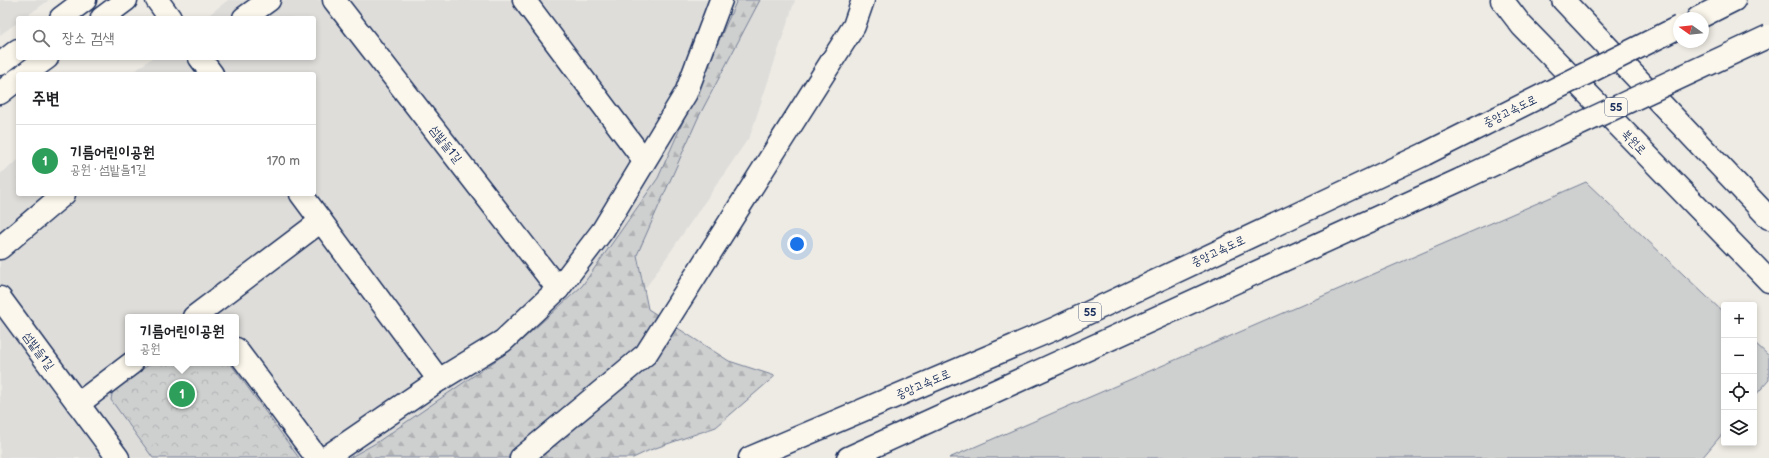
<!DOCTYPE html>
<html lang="ko">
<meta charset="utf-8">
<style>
body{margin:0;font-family:"Balsamiq Sans","Poor Story",sans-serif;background:#f6f6f6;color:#202124}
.controls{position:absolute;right:12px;bottom:12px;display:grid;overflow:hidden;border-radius:4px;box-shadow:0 2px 6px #0003}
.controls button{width:36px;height:36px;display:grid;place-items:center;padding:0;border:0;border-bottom:1px solid #e0e0e0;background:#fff;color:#202124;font:20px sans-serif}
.compass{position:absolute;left:1673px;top:12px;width:36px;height:36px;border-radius:50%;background:#fff;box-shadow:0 2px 6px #0003;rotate:285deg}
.you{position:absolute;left:797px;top:244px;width:14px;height:14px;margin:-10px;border:3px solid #fff;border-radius:50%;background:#1a73e8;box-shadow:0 0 0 6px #1a73e833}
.badge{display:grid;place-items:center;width:26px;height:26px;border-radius:50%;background:#2563eb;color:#fff;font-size:13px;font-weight:700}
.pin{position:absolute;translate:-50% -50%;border:2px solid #fff;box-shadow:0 1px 4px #0006}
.popup{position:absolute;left:125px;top:314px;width:114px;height:52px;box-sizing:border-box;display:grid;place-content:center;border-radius:4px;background:#fff;filter:drop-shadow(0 1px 3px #0005);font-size:13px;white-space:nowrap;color:#757577}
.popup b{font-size:15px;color:#202124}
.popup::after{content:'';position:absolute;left:50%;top:100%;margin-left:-8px;border:8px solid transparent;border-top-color:#fff}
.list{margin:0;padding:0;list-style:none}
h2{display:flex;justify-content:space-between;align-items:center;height:52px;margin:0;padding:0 16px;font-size:17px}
h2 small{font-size:13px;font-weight:400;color:#757577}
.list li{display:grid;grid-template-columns:26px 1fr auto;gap:12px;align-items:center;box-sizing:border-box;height:72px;padding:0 16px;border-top:1px solid #e0e0e0}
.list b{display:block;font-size:15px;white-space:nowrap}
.list p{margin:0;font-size:13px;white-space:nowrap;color:#757577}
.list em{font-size:13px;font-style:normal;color:#757577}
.icon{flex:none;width:22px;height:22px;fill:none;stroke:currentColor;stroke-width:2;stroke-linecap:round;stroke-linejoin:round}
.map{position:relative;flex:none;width:1769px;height:458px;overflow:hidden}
.search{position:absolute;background:#fff;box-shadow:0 2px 6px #0003;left:16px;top:16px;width:300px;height:44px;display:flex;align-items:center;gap:10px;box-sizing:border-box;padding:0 14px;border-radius:4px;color:#757577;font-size:15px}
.panel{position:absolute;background:#fff;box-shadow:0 2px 6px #0003;left:16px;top:72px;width:300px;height:124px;border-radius:4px}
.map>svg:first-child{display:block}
.built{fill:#deddda;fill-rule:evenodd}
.grass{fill:#cecfcf;stroke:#747f96}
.forest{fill:url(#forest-firs);stroke:#747f96}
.park{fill:url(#park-crowns);stroke:#747f96}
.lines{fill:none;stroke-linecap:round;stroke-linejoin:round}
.minor-casing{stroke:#1b2f5e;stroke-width:25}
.highway-casing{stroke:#1b2f5e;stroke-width:25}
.minor{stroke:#fbf7ec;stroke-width:22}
.highway{stroke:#fbf7ec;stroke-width:22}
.highway-bridge-casing{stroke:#1b2f5e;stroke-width:25;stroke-linecap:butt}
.highway-bridge{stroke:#fbf7ec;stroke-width:22}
.labels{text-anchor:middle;stroke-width:3;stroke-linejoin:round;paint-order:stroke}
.shield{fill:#fbf7ec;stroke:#5e6b89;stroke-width:1}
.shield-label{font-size:11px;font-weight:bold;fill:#1b2f5e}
.street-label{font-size:12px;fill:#1b2f5e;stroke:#fbf7ec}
</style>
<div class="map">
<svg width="1769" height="458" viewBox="0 0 1769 458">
<defs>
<pattern id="forest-firs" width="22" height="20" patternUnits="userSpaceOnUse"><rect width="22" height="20" fill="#cecfcf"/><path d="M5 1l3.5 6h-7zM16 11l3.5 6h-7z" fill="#b0b2b4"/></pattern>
<pattern id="park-crowns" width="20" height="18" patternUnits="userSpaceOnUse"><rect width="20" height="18" fill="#cecfcf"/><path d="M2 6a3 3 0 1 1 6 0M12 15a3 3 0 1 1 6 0" fill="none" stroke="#b0b2b4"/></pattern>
</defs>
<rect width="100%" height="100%" fill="#eeebe4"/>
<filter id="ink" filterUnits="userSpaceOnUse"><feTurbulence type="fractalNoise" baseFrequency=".025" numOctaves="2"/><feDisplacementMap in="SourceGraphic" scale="8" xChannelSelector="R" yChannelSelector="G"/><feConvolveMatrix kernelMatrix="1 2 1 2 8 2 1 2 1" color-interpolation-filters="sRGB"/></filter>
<g filter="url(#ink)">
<!-- built -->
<g class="built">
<path d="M0,0H49L24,18H18V22L0,35Z"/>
<path d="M228,0H795L750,136L570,398L485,458H0V174L18,160V194H314V74H131L152,58H314V18H205ZM128,317H236V363H128Z"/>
</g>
<!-- grass -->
<g class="grass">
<path d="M1586,182L1724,313V432L1702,458H949Z"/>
<path d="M1754,342L1769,356V380L1754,397Z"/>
</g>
<!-- forest -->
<path class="forest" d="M737,0H760L698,118L637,255L648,309L729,361L775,376L716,427L650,450L633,458H349L376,443L511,350L582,286L658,178Z"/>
<!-- park -->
<path class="park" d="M152,363H230L299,458H153L111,400L113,388Z"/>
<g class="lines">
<!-- minor casing -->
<g class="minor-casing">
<g id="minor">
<path d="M157,0L170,18"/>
<path d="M334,0L558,289"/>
<path d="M524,0L644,160"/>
<path d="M1502,0L1522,26L1769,281"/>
<path d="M1563,0L1769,218"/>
<path d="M61,18L85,0"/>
<path d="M102,18L126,0"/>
<path d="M244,18L269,0"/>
<path d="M200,58L212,74"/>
<path d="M0,64L18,50"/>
<path d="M25,74L47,58"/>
<path d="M0,93L18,79"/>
<path d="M301,194L439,380"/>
<path d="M0,248L64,194"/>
<path d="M0,298L118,458"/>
<path d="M194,317L321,221"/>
<path d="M236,349L317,458"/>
<path d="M78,404L132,363"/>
<path d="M325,458L439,380L503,341L558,289L603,230L686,93L721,0"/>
<path d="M521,458L646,354L854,26L863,0"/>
</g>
</g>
<!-- highway casing -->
<g class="highway-casing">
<g id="highway">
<path d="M1698,18L1734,0"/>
<path d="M750,458L1054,329L1425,154"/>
<path d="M848,458L1462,179"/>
</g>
</g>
<!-- minor -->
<use href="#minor" class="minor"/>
<!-- highway -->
<use href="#highway" class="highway"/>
<!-- highway-bridge casing -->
<g class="highway-bridge-casing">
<g id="highway-bridge">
<path d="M1425,154L1679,27"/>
<path d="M1462,179L1769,36"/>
</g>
</g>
<!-- highway-bridge -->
<use href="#highway-bridge" class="highway-bridge"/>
</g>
</g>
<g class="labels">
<!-- shield labels -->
<g class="shield">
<rect x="1605" y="98" width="22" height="18" rx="3"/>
<rect x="1079" y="303" width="22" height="18" rx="3"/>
</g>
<g class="shield-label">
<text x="1616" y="111">55</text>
<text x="1090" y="316">55</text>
</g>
<!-- street labels -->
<g class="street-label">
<text transform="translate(1510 111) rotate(-26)" y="4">중앙고속도로</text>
<text transform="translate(1634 142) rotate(46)" y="4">북원로</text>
<text transform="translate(446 144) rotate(52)" y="4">섬밭들1길</text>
<text transform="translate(1218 251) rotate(-25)" y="4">중앙고속도로</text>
<text transform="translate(39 351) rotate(54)" y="4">섬밭들1길</text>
<text transform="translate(923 384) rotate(-23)" y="4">중앙고속도로</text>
</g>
</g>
</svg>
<div class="controls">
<button>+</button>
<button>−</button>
<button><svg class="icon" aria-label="locate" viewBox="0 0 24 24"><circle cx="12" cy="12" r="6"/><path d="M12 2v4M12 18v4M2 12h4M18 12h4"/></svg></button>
<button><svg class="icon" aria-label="layers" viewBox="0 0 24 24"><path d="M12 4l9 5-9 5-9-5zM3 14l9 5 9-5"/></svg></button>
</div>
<svg class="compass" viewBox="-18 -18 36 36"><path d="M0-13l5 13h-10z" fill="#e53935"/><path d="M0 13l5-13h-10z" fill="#757577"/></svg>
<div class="you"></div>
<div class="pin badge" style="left:182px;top:394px;background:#2e9e5b">1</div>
<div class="popup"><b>기름어린이공원</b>공원</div>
<div class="search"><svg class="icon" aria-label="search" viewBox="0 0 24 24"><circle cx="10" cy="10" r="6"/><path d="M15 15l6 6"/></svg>장소 검색</div>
<section class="panel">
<h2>주변<small></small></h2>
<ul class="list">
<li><span class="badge" style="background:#2e9e5b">1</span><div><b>기름어린이공원</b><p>공원 · 섬밭들1길</p></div><em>170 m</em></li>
</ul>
</section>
</div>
